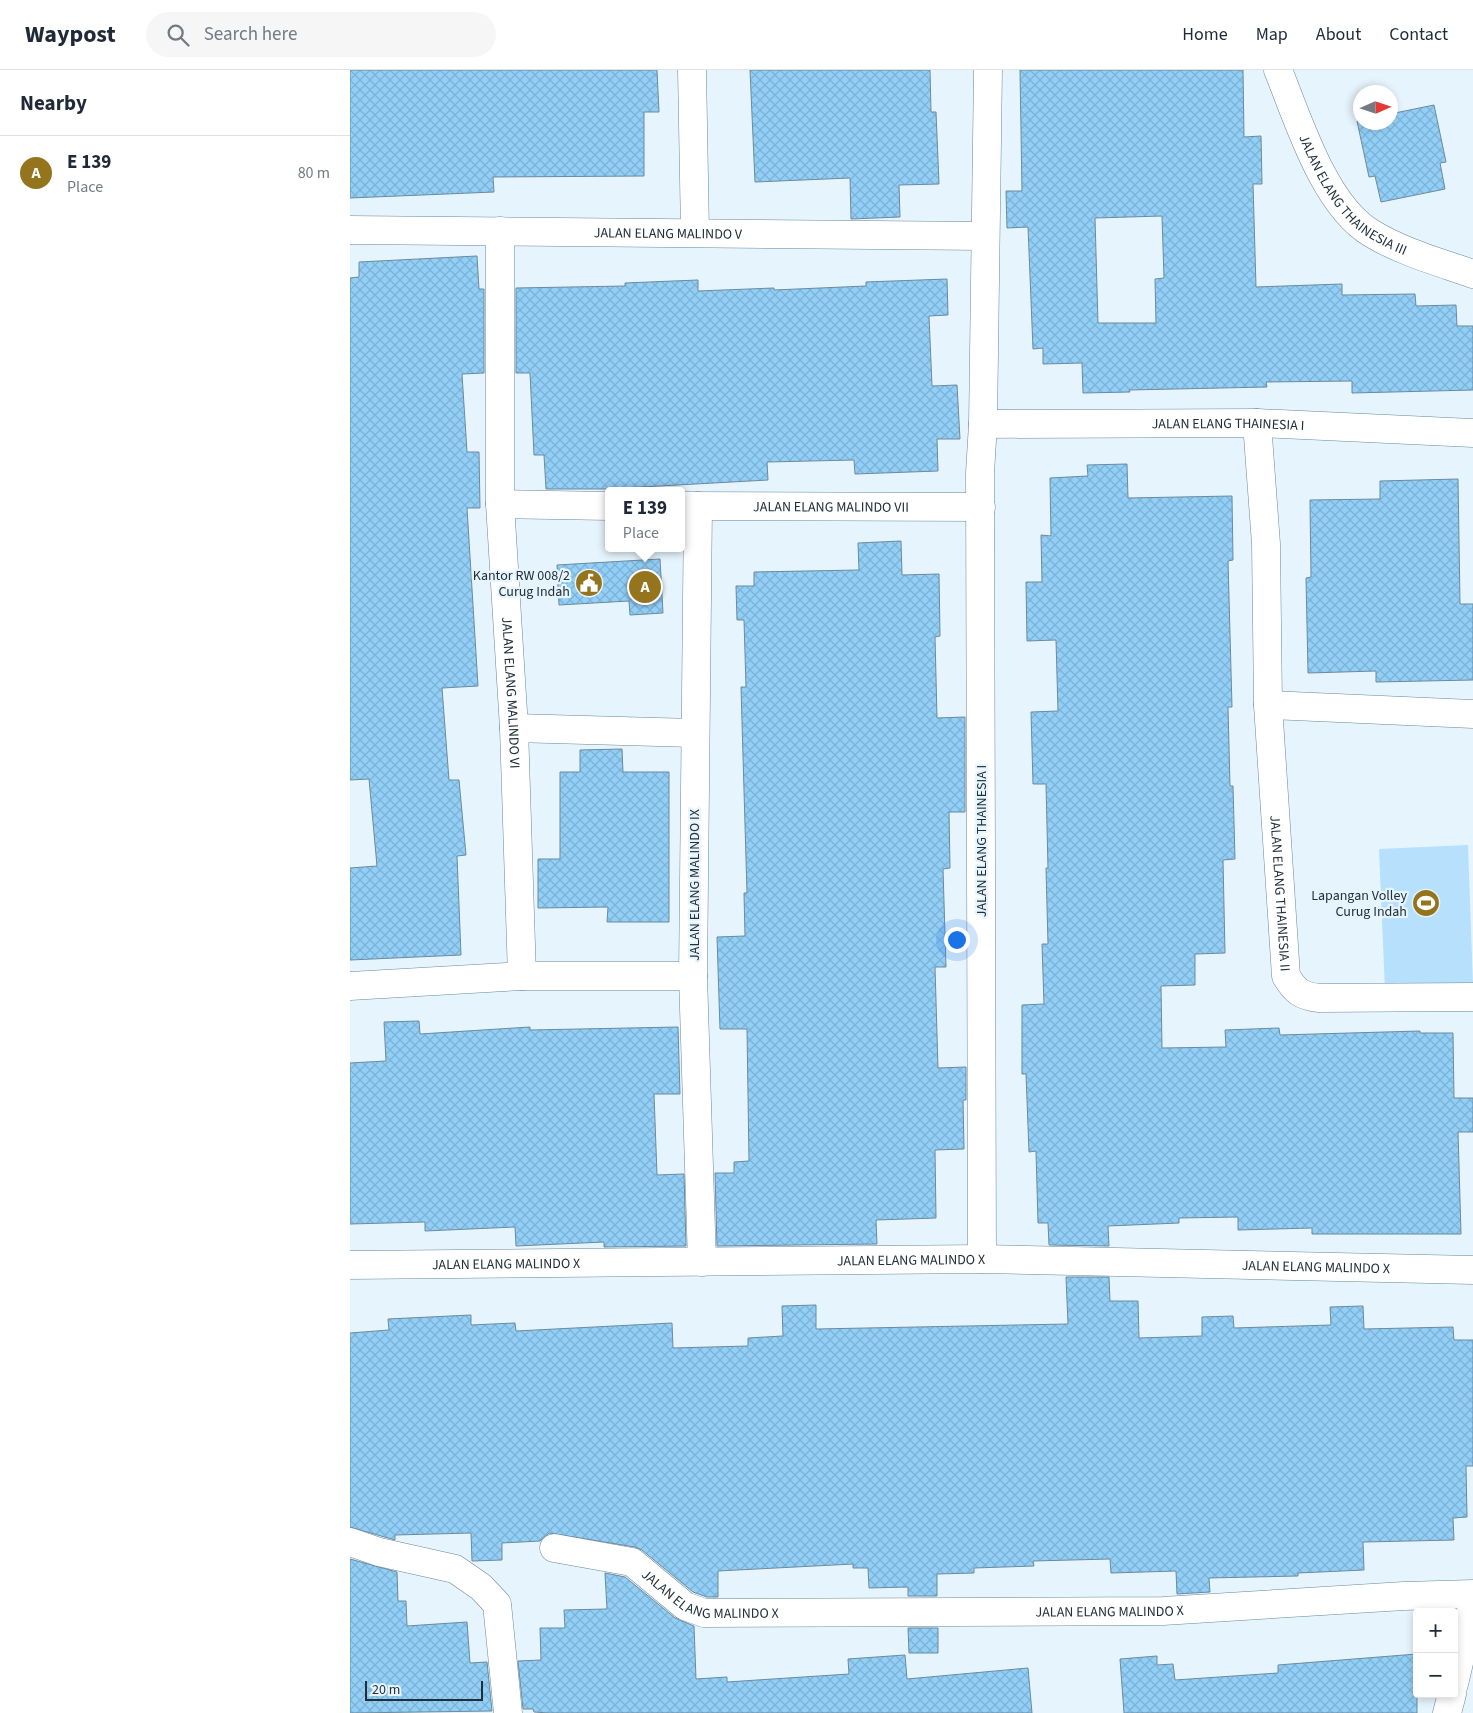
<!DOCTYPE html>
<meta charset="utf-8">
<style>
body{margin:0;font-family:"Source Sans 3",sans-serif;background:#f6f6f7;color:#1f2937}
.controls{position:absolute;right:15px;bottom:15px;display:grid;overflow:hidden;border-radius:5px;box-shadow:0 2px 8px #0003}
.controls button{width:45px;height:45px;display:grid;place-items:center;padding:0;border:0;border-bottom:1px solid #e0e1e3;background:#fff;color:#1f2937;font:25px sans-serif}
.compass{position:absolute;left:1003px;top:15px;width:45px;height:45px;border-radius:50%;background:#fff;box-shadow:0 2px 8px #0003;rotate:87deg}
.scale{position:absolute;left:15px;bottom:12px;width:118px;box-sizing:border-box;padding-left:5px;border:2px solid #222f38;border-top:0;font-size:14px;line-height:18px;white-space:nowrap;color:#222f38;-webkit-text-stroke:4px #e6f4fd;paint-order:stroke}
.you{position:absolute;left:606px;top:869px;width:18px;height:18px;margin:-12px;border:4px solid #fff;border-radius:50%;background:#1a73e8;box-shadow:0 0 0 8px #1a73e833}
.badge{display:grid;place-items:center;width:32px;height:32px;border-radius:50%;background:#94741c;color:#fff;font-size:16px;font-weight:700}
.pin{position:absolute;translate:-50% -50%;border:2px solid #fff;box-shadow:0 1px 5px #0006}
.popup{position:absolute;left:255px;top:417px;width:80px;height:65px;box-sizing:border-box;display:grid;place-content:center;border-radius:5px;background:#fff;filter:drop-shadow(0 1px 4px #0005);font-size:16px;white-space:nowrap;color:#747a83}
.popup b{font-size:19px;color:#1f2937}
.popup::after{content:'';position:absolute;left:50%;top:100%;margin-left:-10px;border:10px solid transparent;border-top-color:#fff}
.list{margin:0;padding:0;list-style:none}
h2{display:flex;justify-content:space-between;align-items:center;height:65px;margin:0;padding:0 20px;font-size:21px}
h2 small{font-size:16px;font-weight:400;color:#747a83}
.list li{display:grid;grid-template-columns:32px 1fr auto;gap:15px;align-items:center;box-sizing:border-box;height:75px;padding:0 20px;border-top:1px solid #e0e1e3}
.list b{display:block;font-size:19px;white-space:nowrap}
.list p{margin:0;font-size:16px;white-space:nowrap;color:#747a83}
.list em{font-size:16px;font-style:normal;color:#747a83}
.icon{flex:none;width:28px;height:28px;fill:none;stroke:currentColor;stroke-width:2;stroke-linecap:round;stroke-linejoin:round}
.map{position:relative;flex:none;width:1123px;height:1643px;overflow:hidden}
header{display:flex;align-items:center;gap:30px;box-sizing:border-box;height:70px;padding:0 25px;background:#fff;border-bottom:1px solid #e0e1e3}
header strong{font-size:24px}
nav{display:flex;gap:28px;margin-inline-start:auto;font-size:18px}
.search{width:350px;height:45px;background:#f6f6f7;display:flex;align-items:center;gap:12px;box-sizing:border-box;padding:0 18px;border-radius:28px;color:#747a83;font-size:19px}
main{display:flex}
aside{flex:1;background:#fff}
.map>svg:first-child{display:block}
.green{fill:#b6e0fc}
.building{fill:url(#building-cross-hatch);stroke:#6b8a9f;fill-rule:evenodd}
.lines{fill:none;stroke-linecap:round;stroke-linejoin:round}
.minor-casing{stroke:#69889d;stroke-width:29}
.minor{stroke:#fff;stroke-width:28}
.labels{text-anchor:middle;stroke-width:4.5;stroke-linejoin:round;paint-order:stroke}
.street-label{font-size:14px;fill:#222f38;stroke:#e6f4fd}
.poi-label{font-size:14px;fill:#222f38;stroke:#e6f4fd;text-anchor:end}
</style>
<header>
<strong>Waypost</strong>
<div class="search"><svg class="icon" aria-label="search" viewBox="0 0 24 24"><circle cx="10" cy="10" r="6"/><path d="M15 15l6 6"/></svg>Search here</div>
<nav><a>Home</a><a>Map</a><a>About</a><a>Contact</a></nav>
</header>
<main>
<aside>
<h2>Nearby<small></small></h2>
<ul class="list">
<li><span class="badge">A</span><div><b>E 139</b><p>Place</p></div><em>80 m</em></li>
</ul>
</aside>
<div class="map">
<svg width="1123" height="1643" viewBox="0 0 1123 1643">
<defs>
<pattern id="building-cross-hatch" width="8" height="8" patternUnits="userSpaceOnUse" patternTransform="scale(1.25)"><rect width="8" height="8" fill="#92cff7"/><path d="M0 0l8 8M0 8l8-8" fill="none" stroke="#7eb2d4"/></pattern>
</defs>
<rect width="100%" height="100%" fill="#e6f4fd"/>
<!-- green -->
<path class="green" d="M1118,775L1123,916L1035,920L1029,779Z"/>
<!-- building -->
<g class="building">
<path d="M0,0H307L309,42H294V106L143,107L144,122L0,128Z"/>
<path d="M400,0H580L581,42H586L589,114L549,115L550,147L501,149L500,108L405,112Z"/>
<path d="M670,0H893L894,67L911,66L912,114H903L906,217L992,214V225L1065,224L1066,236L1106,235L1107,256H1123V320L1002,323V311L916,312L917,317L779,320L780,322L733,323L732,293L693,294V278L683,279L678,157L657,158L656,121H672ZM812,146L814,208L805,209L806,253H748L745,148Z"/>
<path d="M1084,35L1096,92L1090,93L1095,119L1031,132L1025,106L1019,107L1007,51L1040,52V44Z"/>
<path d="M127,186L129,219H134V303L112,304L117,382H129L130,438H117L128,616L92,618L99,710H109L116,785L107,786L111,885L0,890V798L27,796L19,709L0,710V208L9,207V192Z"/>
<path d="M597,209L598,245L579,246L582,316L607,315L610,369H587L588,401L505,404L504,390L417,392L418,410L255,419H196L194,385H184L180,303H166V218L275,216V213L348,210V221L424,218V220L516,216V212Z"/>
<path d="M777,394L778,428L882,426L883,490L878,491L882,637H878L880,716H883L885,789L873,790L875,883L845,884V915L811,916L812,978L876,977L875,960L929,958L930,965L1070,961V963H1103L1104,1028H1123V1062H1108L1111,1164H962V1158L888,1160V1147L829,1148V1153L758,1156L759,1176L699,1175L698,1153H688L686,1081L679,1082L676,1004H672V935L694,934L692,874H698L696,798H698L696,714H683L681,642L708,641L706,570L677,571L676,512H692L691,465L701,466L700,408L738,406L737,395Z"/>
<path d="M1108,409L1110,534H1123V610L1026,612V601L958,603L956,508L961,507L960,430L1030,429V411Z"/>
<path d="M551,471L552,505L589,504L590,566L585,567L587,648L615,647V742H599L600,798L593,799L596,897H585L588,998L616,997V1030H613L614,1079L585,1080L586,1148L526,1150L527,1174L367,1176L365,1103H384V1092L399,1091L397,959H370L367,867L395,866L394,823H397L391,617H396L394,550H387L386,516H404V502L509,500L508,473Z"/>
<path d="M310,489L313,543L280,545L279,531L209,535L207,495Z"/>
<path d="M272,679L273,702H319V852H257L258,837L188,838V789H210V702H230V680Z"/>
<path d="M69,951L70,964L180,957V960L328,957L330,1024H304L307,1105L334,1104L336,1176L254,1177V1172L166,1176L165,1157L75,1161V1152L0,1154V993L36,991L34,952Z"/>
<path d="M716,1207H759L760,1231H788L789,1268L852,1266V1247L883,1246L884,1258L981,1255L980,1237L1013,1236L1014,1259L1103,1257L1104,1270H1123V1396H1116L1117,1447L1103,1448L1104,1470L1013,1472L1014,1500L948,1503V1506L859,1508L860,1522L827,1524L826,1501L761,1503L760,1489L683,1491L684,1496L624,1498V1503L587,1504V1526H558V1517L519,1518L518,1498H503V1494L368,1501V1527H357L343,1522L292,1480L285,1477L199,1463L190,1471L152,1473V1490L122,1491L121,1463L45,1465V1470L0,1457V1263L39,1260L38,1249L121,1245V1255L165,1253L166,1261L322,1253L323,1278L398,1276V1268L433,1266L432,1236L466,1235V1259L718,1254Z"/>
<path d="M0,1489L47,1502L48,1531H56L57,1556L117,1552L120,1593L137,1592L142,1641L0,1643Z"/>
<path d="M255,1503L275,1507L325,1548L344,1556L346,1609L377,1607V1612L499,1604L498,1589L555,1585L557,1609L678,1598L682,1643H199L184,1642L183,1639H173L168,1591L191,1590L190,1558H215L214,1540L257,1539Z"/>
<path d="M558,1558H588V1583H559Z"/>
<path d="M1067,1584V1643H774L770,1589L807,1586V1595L823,1594L825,1610L928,1603V1595Z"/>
</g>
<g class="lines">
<!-- minor casing -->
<g class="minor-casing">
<g id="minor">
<path d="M342,0L345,162"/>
<path id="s1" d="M928,0C948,49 974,135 1021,163C1052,182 1089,192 1123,204"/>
<path id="s2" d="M0,160L634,166"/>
<path id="s3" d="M150,161V434L164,658L172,906"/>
<path id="s4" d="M907,353L916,474L918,635L936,906C945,921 951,926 969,928L1123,927"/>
<path id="s5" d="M633,354L907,353L1123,363"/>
<path d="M150,434L259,436"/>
<path id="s6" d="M331,436L631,437"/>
<path d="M348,436L343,906L352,1192"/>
<path d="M918,635L1123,644"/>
<path d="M164,658L344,663"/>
<path d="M0,916L172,906H343"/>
<path d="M632,1189L630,403L633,354L638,0"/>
<path id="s7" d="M0,1195L632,1189L1123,1200"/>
<path d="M0,1472L29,1482L105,1499L131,1517L147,1534L158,1643"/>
<path id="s8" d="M204,1478L282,1492L335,1536L354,1543L813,1541L1054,1526L1123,1524"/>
<path d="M1104,1614L1123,1533"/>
<path d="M1097,1643L1102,1624"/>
</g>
</g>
<!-- minor -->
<use href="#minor" class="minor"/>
</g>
<!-- icons -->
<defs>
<g id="civic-disc" transform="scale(1.4375)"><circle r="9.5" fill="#94741c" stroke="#e6f4fd"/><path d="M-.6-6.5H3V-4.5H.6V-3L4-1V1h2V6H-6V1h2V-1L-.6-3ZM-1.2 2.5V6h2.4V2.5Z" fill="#fff"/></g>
<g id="stadium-disc" transform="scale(1.4375)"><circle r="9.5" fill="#94741c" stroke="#e6f4fd"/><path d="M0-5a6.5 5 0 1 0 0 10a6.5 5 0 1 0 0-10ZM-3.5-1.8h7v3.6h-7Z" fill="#fff"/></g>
</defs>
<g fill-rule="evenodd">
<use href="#civic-disc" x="239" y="513"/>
<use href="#stadium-disc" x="1076" y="833"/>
</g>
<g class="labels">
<!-- street labels -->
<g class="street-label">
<text dy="5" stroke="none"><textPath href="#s1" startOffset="150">JALAN ELANG THAINESIA III</textPath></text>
<text dy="5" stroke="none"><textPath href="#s2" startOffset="318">JALAN ELANG MALINDO V</textPath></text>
<text dy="5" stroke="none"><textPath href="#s5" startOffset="245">JALAN ELANG THAINESIA I</textPath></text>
<text dy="5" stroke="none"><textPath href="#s6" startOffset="150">JALAN ELANG MALINDO VII</textPath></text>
<text dy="5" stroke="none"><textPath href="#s3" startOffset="462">JALAN ELANG MALINDO VI</textPath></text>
<text transform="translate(631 771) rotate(-90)" y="5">JALAN ELANG THAINESIA I</text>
<text transform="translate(344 815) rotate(-90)" y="5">JALAN ELANG MALINDO IX</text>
<text dy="5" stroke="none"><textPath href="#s4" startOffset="471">JALAN ELANG THAINESIA II</textPath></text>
<text dy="5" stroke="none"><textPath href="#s7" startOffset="561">JALAN ELANG MALINDO X</textPath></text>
<text dy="5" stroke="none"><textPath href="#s7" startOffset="156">JALAN ELANG MALINDO X</textPath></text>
<text dy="5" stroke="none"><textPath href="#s7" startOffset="966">JALAN ELANG MALINDO X</textPath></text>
<text dy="5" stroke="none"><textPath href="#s8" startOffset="169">JALAN ELANG MALINDO X</textPath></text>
<text dy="5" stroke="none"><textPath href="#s8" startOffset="574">JALAN ELANG MALINDO X</textPath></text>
</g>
<!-- poi labels -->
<g class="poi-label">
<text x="220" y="510">Kantor RW 008/2<tspan x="220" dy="16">Curug Indah</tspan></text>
<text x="1057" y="830">Lapangan Volley<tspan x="1057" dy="16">Curug Indah</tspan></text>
</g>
</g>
</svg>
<div class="controls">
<button>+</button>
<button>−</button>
</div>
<svg class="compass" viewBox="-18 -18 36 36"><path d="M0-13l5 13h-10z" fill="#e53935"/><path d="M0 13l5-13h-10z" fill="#747a83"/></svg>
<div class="scale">20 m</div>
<div class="you"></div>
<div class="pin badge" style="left:295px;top:517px">A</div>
<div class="popup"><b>E 139</b>Place</div>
</div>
</main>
